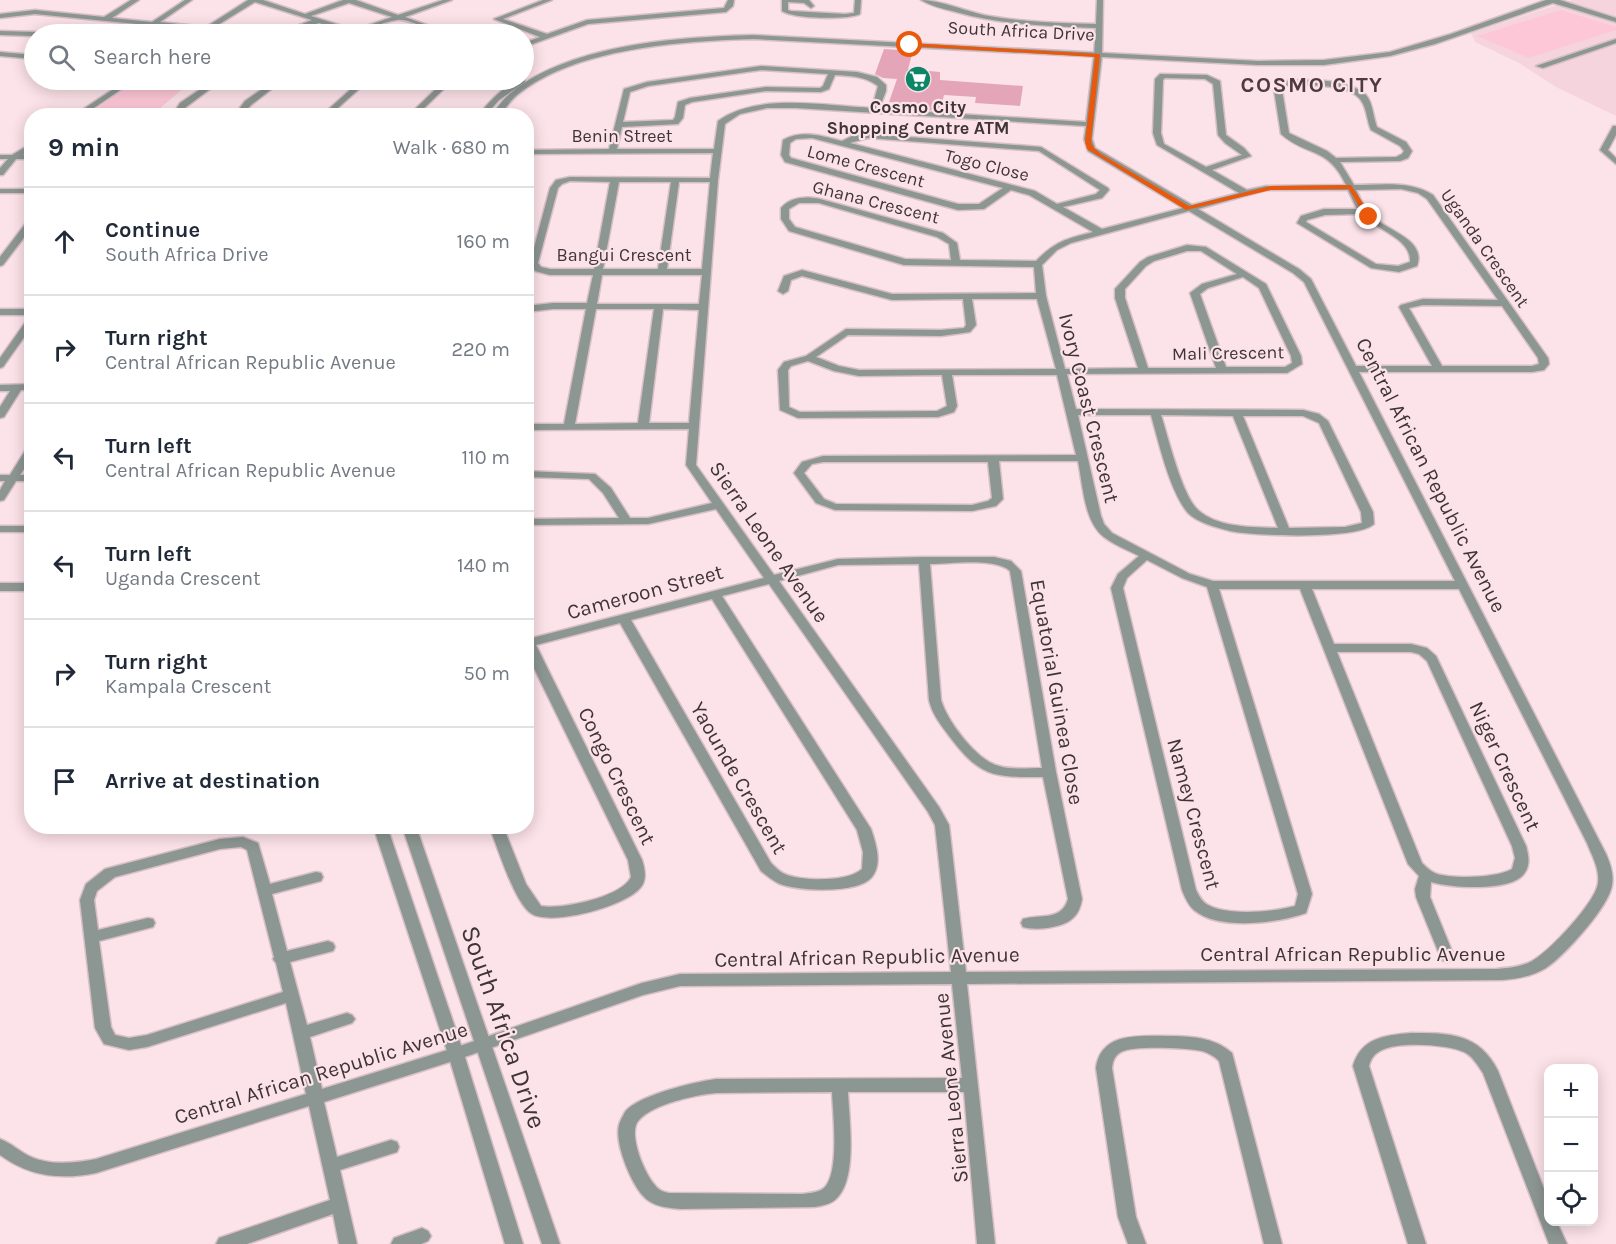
<!DOCTYPE html>
<meta charset="utf-8">
<style>
body{margin:0;font-family:Karla,sans-serif;background:#f6f6f7;color:#1f2937}
.controls{position:absolute;right:18px;bottom:18px;display:grid;overflow:hidden;border-radius:12px;box-shadow:0 3px 15px #0003}
.controls button{width:54px;height:54px;display:grid;place-items:center;padding:0;border:0;border-bottom:2px solid #e0e1e3;background:#fff;color:#1f2937;font:30px sans-serif}
.stop{position:absolute;width:18px;height:18px;margin:-14px;border:4px solid #ea580c;border-radius:50%;background:#fff}
.stop.end{background:#ea580c;border-color:#fff;box-shadow:0 2px 6px #0008}
.list{margin:0;padding:0;list-style:none}
h2{display:flex;justify-content:space-between;align-items:center;height:78px;margin:0;padding:0 24px;font-size:26px}
h2 small{font-size:20px;font-weight:400;color:#747a83}
.list li{display:grid;grid-template-columns:39px 1fr auto;gap:18px;align-items:center;box-sizing:border-box;height:108px;padding:0 24px;border-top:2px solid #e0e1e3}
.list b{display:block;font-size:22px;white-space:nowrap}
.list p{margin:0;font-size:20px;white-space:nowrap;color:#747a83}
.list em{font-size:20px;font-style:normal;color:#747a83}
.icon{flex:none;width:33px;height:33px;fill:none;stroke:currentColor;stroke-width:2;stroke-linecap:round;stroke-linejoin:round}
.map{position:relative;flex:none;width:1616px;height:1244px;overflow:hidden}
.search{position:absolute;background:#fff;box-shadow:0 3px 15px #0003;left:24px;top:24px;width:510px;height:66px;display:flex;align-items:center;gap:15px;box-sizing:border-box;padding:0 21px;border-radius:33px;color:#747a83;font-size:22px}
.panel{position:absolute;background:#fff;box-shadow:0 3px 15px #0003;left:24px;top:108px;width:510px;height:726px;border-radius:24px}
.map>svg:first-child{display:block}
.built{fill:#f6d4dd}
.green{fill:#fec7d7}
.building{fill:#e5a5b8}
.lines{fill:none;stroke-linecap:round;stroke-linejoin:round}
.minor-casing{stroke:#d6bfc5;stroke-width:3}
.tertiary-casing{stroke:#d6bfc5;stroke-width:3}
.minor{fill:#8c9692;fill-rule:evenodd}
.tertiary{fill:#8c9692;fill-rule:evenodd}
.route{fill:#ea580c}
.labels{text-anchor:middle;stroke-width:4.5;stroke-linejoin:round;paint-order:stroke}
.far-street-label{font-size:18px;fill:#3f3537;stroke:#fce2e9}
.far-poi-label{font-size:18px;font-weight:bold;fill:#3f3537;stroke:#fce2e9}
.street-label{font-size:21px;fill:#3f3537;stroke:#fce2e9}
.far-district-label{font-size:22px;font-weight:bold;letter-spacing:1.5px;fill:#4e3a3f;stroke:#fce2e9}
.near-street-label{font-size:26px;fill:#3f3537;stroke:#fce2e9}
</style>
<div class="map">
<svg width="1616" height="1244" viewBox="0 0 1616 1244">
<rect width="100%" height="100%" fill="#fce2e9"/>
<!-- built -->
<g class="built">
<path d="M1572,0H1616V17L1567,2Z"/>
<path d="M1557,5L1616,23V116L1556,87L1519,63L1475,42L1471,33Z"/>
</g>
<!-- green -->
<g class="green">
<path d="M1561,10L1616,27V30L1529,58L1477,36Z"/>
<path d="M132,83L184,88L152,115H88Z"/>
</g>
<!-- building -->
<path class="building" d="M884,49L913,51L908,69L940,72V80L1023,86L1020,106L975,103L976,97L944,95L940,111L905,108L907,104L889,102L897,79L883,78L875,74Z"/>
<g class="lines">
<!-- minor casing -->
<g class="minor-casing">
<g id="minor">
<path d="M131,0H139L112,18L152,22L185,0H192L160,22L206,27L248,0H263L305,14L343,0H356L398,15L443,0H452L405,17L452,34C434,36 412,18 397,20C379,22 364,34 346,34L348,32L319,23L286,34H278L279,33L312,20L255,2L203,34H196L200,30L155,26L142,34H135L147,25L35,14L0,18V14L35,10L104,17ZM349,3L392,17L355,30L311,16Z"/>
<path d="M543,0H552L503,19L547,34L587,20L724,8L728,0H734L733,6L726,12L588,24L524,47V43L540,37L494,19Z"/>
<path d="M782,0H809L814,6L811,8L804,3L788,2V10L791,11L845,14L854,13L855,0H861L860,14C848,20 794,19 782,11Z"/>
<path d="M921,0C941,0 967,12 989,16C1024,22 1060,23 1096,24L1097,0H1103L1102,55L1092,139L1095,148L1192,205L1239,193L1157,145L1153,133L1155,79L1160,74L1207,75L1220,81L1226,135L1244,148L1251,156L1212,170L1247,190L1266,186L1346,185C1328,146 1307,157 1281,134L1274,90L1277,83C1299,78 1349,78 1366,95C1373,103 1373,117 1377,127L1406,142L1412,151L1408,158L1400,161L1340,162L1354,185C1380,185 1410,180 1433,195L1548,358L1549,364L1544,370L1532,372H1359L1606,854C1610,863 1614,874 1612,885C1609,907 1564,956 1546,968C1533,976 1517,979 1502,980L967,984L995,1244H977L964,1092H848C849,1119 858,1179 836,1199C831,1204 822,1206 814,1207L680,1209C670,1208 658,1207 649,1201C633,1191 614,1143 619,1125C620,1121 623,1116 625,1112C638,1095 695,1082 716,1079L962,1078L952,984L680,986L643,995L456,1060L324,1102L337,1157L391,1140L397,1142L399,1147L397,1152L340,1170L357,1244H339L333,1214L247,1244H216L219,1238L330,1200L309,1106L96,1173C61,1180 30,1177 0,1155V1139C11,1143 19,1151 29,1156C50,1166 74,1163 96,1159L306,1094L286,1003L147,1047L129,1050L104,1044L95,1028L80,900L86,884L105,869L220,839L243,837L258,843L270,884L316,872L321,873L323,877L321,881L272,894L287,951L328,941L333,943L335,947L333,951L290,962L307,1025L347,1013L352,1015L355,1019L352,1023L310,1037L322,1089L454,1048L642,983L680,974L951,972L935,825L928,812L769,584L722,596L871,829C876,844 883,865 871,878C856,894 799,891 780,884C773,881 767,876 761,871L620,623L536,645L642,860C645,869 647,879 641,887C627,906 553,926 532,914C515,905 497,845 489,826H503L526,884L541,906C561,910 622,897 631,877L628,860L526,652V634L532,638L764,578L716,509L648,524L526,525V519L619,518L603,493L589,479L526,477V471L595,474L611,488L630,518H648L712,503L686,465L689,429L526,430V424H564L586,309H553L526,312V306L553,303H587L593,275H550L535,271L530,263L550,188L556,180L570,177L710,178L713,153L526,154V150L609,149L624,89L647,82L761,66L857,72L877,77L886,85V91L879,109L1086,122L1094,55L1096,28C1049,26 1001,25 956,12C944,9 931,6 921,0ZM761,70L828,74L823,86L820,88L766,87L690,98L678,102L675,117L673,120L623,122L630,92L648,86ZM835,75C851,76 865,76 878,86L872,108C825,106 758,92 718,121L714,149H617L622,127L678,124L683,118L685,105L692,102L766,91L821,92L829,89ZM1165,78L1205,79L1213,84L1218,135L1225,143L1242,155L1206,167L1164,144L1161,133L1163,80ZM1298,85C1315,85 1353,85 1362,102C1367,110 1367,121 1371,130L1400,146L1404,151L1402,154L1396,157L1336,158L1327,151L1289,133L1282,90L1283,86ZM767,108H796L1086,126L1084,139L1088,151L1183,208L1102,229L1063,207L1102,198L1109,190L1108,188L1041,147L868,134L852,136L842,141C822,136 802,129 783,140L781,155L785,162L958,210L984,209L1011,190L1029,195L1093,232C1066,239 1056,241 1036,261L960,260L957,243L943,233L820,199C805,196 791,197 781,208V219L789,231L904,265L1034,267L1036,293L892,294L802,270L784,276L778,291L783,294L788,291L791,280L802,276L892,300L963,299L966,325L964,328L941,330L846,329L806,356L784,362L778,370L780,410L798,418L938,417L954,412L957,406L952,375H1057L1076,455L823,456L802,462L794,473L816,503L835,510L972,511L996,506L1003,499L999,461H1078C1083,485 1084,522 1104,537C1114,545 1128,550 1139,556L1118,574L1111,588L1182,890C1185,897 1188,905 1194,910C1219,931 1278,923 1306,913L1312,894L1219,589H1300L1408,864L1419,876L1415,889L1416,897L1440,956L1442,960L1447,962L1452,960L1454,956L1430,897L1431,882C1451,888 1504,891 1521,877C1531,868 1529,857 1526,846L1436,656L1427,648L1411,644H1334L1312,589H1459L1587,843C1592,856 1600,869 1598,883C1596,902 1549,952 1532,961C1521,967 1508,968 1496,969L966,972L949,825L939,807L779,581L838,565L919,564L929,700C932,714 941,725 950,737C981,778 994,777 1043,777L1068,899C1062,921 1040,914 1023,919L1021,923L1023,927C1036,931 1064,928 1074,917C1079,912 1081,905 1082,899L1056,772L1021,571L1011,561L994,557H924L838,559L774,575L696,465L718,180L725,124L740,114ZM812,138L1003,188L979,204H958L791,158L789,155L790,143L796,139ZM868,138L1039,151L1100,190L1096,194L1057,204L1035,191L850,143ZM570,181L610,182L594,269H550L541,267L538,263L558,188L562,184ZM619,182H671L658,269H603ZM679,182H710L702,269H667ZM1401,189L1418,193L1427,199L1498,300L1423,299L1401,305L1399,307L1432,366H1356L1311,279L1299,269L1198,209L1266,190H1348L1357,209H1324L1301,216L1297,223L1371,268L1399,272L1417,266C1427,238 1383,230 1370,214C1364,207 1360,198 1356,190ZM799,203H819L937,237L949,244L951,260L905,259L795,227L789,219V209ZM1189,211L1293,273L1304,282L1455,581H1213L1190,574L1112,533L1104,524L1101,516L1078,415H1151C1159,443 1170,492 1188,513C1198,523 1216,527 1230,531C1254,536 1357,540 1374,524L1373,512L1328,421L1319,414L1303,410L1076,409L1067,374L1287,373L1302,364L1301,356L1266,284L1206,247L1187,245L1148,257L1140,262L1115,289V298L1138,368L1065,369L1046,296L1042,265L1057,250L1071,243ZM1361,214C1374,229 1412,238 1410,262L1398,266L1376,264L1306,222L1307,220L1325,215ZM1187,251H1201L1237,274L1202,284L1190,293L1216,368H1148L1125,298V289L1146,266L1154,261ZM602,275H702L699,304H597ZM1243,277L1259,288L1291,356L1292,363L1285,367H1226L1200,294L1208,288ZM972,299H1037L1056,369L859,370L839,366L816,357L848,335L941,336L970,332L976,325ZM1423,305L1502,306L1538,358L1539,364L1532,366H1442L1409,308ZM596,309H654L638,423L575,424ZM663,309L699,310L689,423H649ZM808,361L834,371L859,376L942,375L947,406L937,411L800,412L789,407L788,370L791,366ZM1161,415L1233,416L1278,528C1252,527 1218,528 1198,510C1182,496 1168,437 1161,415ZM1243,416H1303L1319,423L1361,512L1362,523L1345,527L1289,528ZM823,462H988L992,498L988,501L972,505L836,504L824,499L804,473L812,464ZM1147,560L1182,578L1207,587L1298,894L1295,906C1273,912 1228,916 1208,905C1202,902 1199,896 1196,890L1123,588L1127,578ZM930,564C950,564 995,557 1010,571L1042,768C1028,768 1012,770 999,766C977,761 947,721 941,700ZM712,599L857,830L863,852L862,869C848,882 804,881 787,875C781,873 776,868 771,863L631,620ZM1337,652H1411L1419,654L1427,661L1512,846L1515,858L1512,869C1497,878 1454,879 1437,874C1431,872 1426,867 1422,863ZM241,847L247,850L274,957L273,959L276,963L283,992L147,1035L129,1038L115,1035L111,1027L99,941L153,927L155,923L153,919L148,918L98,930L94,900L97,891L115,877L220,849ZM832,1092C833,1113 840,1174 824,1188C818,1193 809,1193 802,1194L669,1193C663,1192 658,1190 654,1184C644,1173 627,1132 639,1120C653,1104 695,1095 716,1093Z"/>
<path d="M0,31L36,32L39,34L34,36L0,35Z"/>
<path d="M1616,39V43L1543,68L1536,66Z"/>
<path d="M0,52L34,55V59L0,56Z"/>
<path d="M127,80H135L82,116H73Z"/>
<path d="M214,80H222L186,107L179,116H172L180,103Z"/>
<path d="M275,80H283L251,105L241,116H234L245,101Z"/>
<path d="M361,80H369L329,116H321Z"/>
<path d="M445,80H453L416,116H408Z"/>
<path d="M1613,126H1616V135L1608,150L1616,158V164L1600,150Z"/>
<path d="M32,143V149L23,155H32V159H16L3,175H0V168L8,159H0V155H12Z"/>
<rect x="0" y="189" width="32" height="4"/>
<path d="M29,219H32V227L3,265L0,266V257Z"/>
<rect x="0" y="309" width="32" height="6"/>
<path d="M32,316V326L3,367L0,368V358L29,317Z"/>
<path d="M32,384V390H21L4,417L0,418V407L10,391H0V385Z"/>
<path d="M32,445V457L20,475H32V481H16L4,500L0,501V490L5,481H0V475H10L28,446Z"/>
<rect x="0" y="526" width="32" height="6"/>
<rect x="0" y="583" width="32" height="8"/>
<path d="M1411,1033C1449,1033 1479,1033 1498,1071L1548,1199V1222H1557L1567,1244H1549L1483,1073C1478,1066 1473,1056 1464,1052C1447,1044 1396,1041 1380,1051C1373,1055 1371,1059 1369,1066L1426,1244H1408L1353,1066C1361,1038 1385,1035 1411,1033Z"/>
<path d="M1167,1036C1190,1036 1214,1037 1232,1053L1282,1244H1264L1219,1061C1214,1056 1209,1053 1202,1051C1188,1048 1133,1045 1121,1052C1114,1056 1113,1061 1112,1068L1136,1217L1146,1244H1128L1118,1217L1096,1068C1101,1032 1139,1036 1167,1036Z"/>
<path d="M422,1228L428,1231L431,1236L428,1241L421,1244H391L394,1238Z"/>
</g>
</g>
<!-- tertiary casing -->
<g class="tertiary-casing">
<g id="tertiary">
<path d="M1546,0H1560L1616,18V22L1553,3L1435,44L1390,56L1324,65H1258L753,39C681,41 575,48 517,95C510,101 505,109 499,116H491C497,108 504,98 512,92C572,44 679,37 753,35L1258,61L1324,60L1390,52L1451,34Z"/>
<path d="M524,78L525,82L499,100L485,116H478C490,100 506,84 524,78Z"/>
<path d="M373,826H387L464,1054L523,1244H505L448,1054Z"/>
<path d="M402,826H416L560,1244H542Z"/>
</g>
</g>
<!-- minor -->
<use href="#minor" class="minor"/>
<!-- tertiary -->
<use href="#tertiary" class="tertiary"/>
</g>
<!-- route -->
<path class="route" d="M910,43L1100,54L1091,142L1094,148L1101,154L1189,206L1271,186L1351,185L1372,217L1366,219L1349,189L1271,190L1186,210L1087,149L1085,142L1095,57L908,46Z"/>
<!-- icons -->
<defs>
<g id="supermarket-disc" transform="scale(1.35)"><circle r="9.5" fill="#0d8667" stroke="#fce2e9"/><path d="M-6-5.5h2.5l.6 2H6L4.5 2H-2.5L-4.4-4H-6ZM-1.5 3.2a1.3 1.3 0 1 0 .1 0ZM3 3.2a1.3 1.3 0 1 0 .1 0Z" fill="#fff"/></g>
</defs>
<g fill-rule="evenodd">
<use href="#supermarket-disc" x="918" y="79"/>
</g>
<g class="labels">
<!-- far-street labels -->
<g class="far-street-label">
<text transform="translate(1021 31) rotate(3)" y="6">South Africa Drive</text>
<text x="622" y="142">Benin Street</text>
<text transform="translate(987 165) rotate(14)" y="6">Togo Close</text>
<text transform="translate(866 166) rotate(15)" y="6">Lome Crescent</text>
<text transform="translate(876 202) rotate(14)" y="6">Ghana Crescent</text>
<text transform="translate(1485 248) rotate(55)" y="6">Uganda Crescent</text>
<text x="624" y="261">Bangui Crescent</text>
<text transform="translate(1228 353) rotate(-1)" y="6">Mali Crescent</text>
</g>
<!-- far-poi labels -->
<g class="far-poi-label">
<text x="918" y="113">Cosmo City<tspan x="918" dy="21">Shopping Centre ATM</tspan></text>
</g>
<!-- street labels -->
<g class="street-label">
<text transform="translate(1089 408) rotate(76)" y="7">Ivory Coast Crescent</text>
<text transform="translate(1431 475) rotate(63)" y="7">Central African Republic Avenue</text>
<text transform="translate(769 542) rotate(55)" y="7">Sierra Leone Avenue</text>
<text transform="translate(645 592) rotate(-15)" y="7">Cameroon Street</text>
<text transform="translate(1057 692) rotate(80)" y="7">Equatorial Guinea Close</text>
<text transform="translate(1505 766) rotate(65)" y="7">Niger Crescent</text>
<text transform="translate(617 776) rotate(64)" y="7">Congo Crescent</text>
<text transform="translate(739 778) rotate(60)" y="7">Yaounde Crescent</text>
<text transform="translate(1194 814) rotate(75)" y="7">Namey Crescent</text>
<text x="1353" y="961">Central African Republic Avenue</text>
<text transform="translate(867 957) rotate(-1)" y="7">Central African Republic Avenue</text>
<text transform="translate(321 1073) rotate(-17)" y="7">Central African Republic Avenue</text>
<text transform="translate(951 1088) rotate(-96)" y="7">Sierra Leone Avenue</text>
</g>
<!-- far-district labels -->
<g class="far-district-label">
<text x="1312" y="92">COSMO CITY</text>
</g>
<!-- near-street labels -->
<g class="near-street-label">
<text transform="translate(504 1027) rotate(71)" y="9">South Africa Drive</text>
</g>
</g>
</svg>
<div class="controls">
<button>+</button>
<button>−</button>
<button><svg class="icon" aria-label="locate" viewBox="0 0 24 24"><circle cx="12" cy="12" r="6"/><path d="M12 2v4M12 18v4M2 12h4M18 12h4"/></svg></button>
</div>
<div class="stop" style="left:910px;top:45px"></div>
<div class="stop end" style="left:1369px;top:217px"></div>
<div class="search"><svg class="icon" aria-label="search" viewBox="0 0 24 24"><circle cx="10" cy="10" r="6"/><path d="M15 15l6 6"/></svg>Search here</div>
<section class="panel">
<h2>9 min<small>Walk · 680 m</small></h2>
<ul class="list">
<li><svg class="icon" aria-label="ahead" viewBox="0 0 24 24"><path d="M12 20V5M6 11l6-6 6 6"/></svg><div><b>Continue</b><p>South Africa Drive</p></div><em>160 m</em></li>
<li><svg class="icon" aria-label="right" viewBox="0 0 24 24"><path d="M7 20v-9h11M14 6l5 5-5 5"/></svg><div><b>Turn right</b><p>Central African Republic Avenue</p></div><em>220 m</em></li>
<li><svg class="icon" aria-label="left" viewBox="0 0 24 24"><path d="M17 20v-9H6M10 6l-5 5 5 5"/></svg><div><b>Turn left</b><p>Central African Republic Avenue</p></div><em>110 m</em></li>
<li><svg class="icon" aria-label="left" viewBox="0 0 24 24"><path d="M17 20v-9H6M10 6l-5 5 5 5"/></svg><div><b>Turn left</b><p>Uganda Crescent</p></div><em>140 m</em></li>
<li><svg class="icon" aria-label="right" viewBox="0 0 24 24"><path d="M7 20v-9h11M14 6l5 5-5 5"/></svg><div><b>Turn right</b><p>Kampala Crescent</p></div><em>50 m</em></li>
<li><svg class="icon" aria-label="arrive" viewBox="0 0 24 24"><path d="M6 21V4h12l-3 4 3 4H6"/></svg><div><b>Arrive at destination</b></div></li>
</ul>
</section>
</div>
